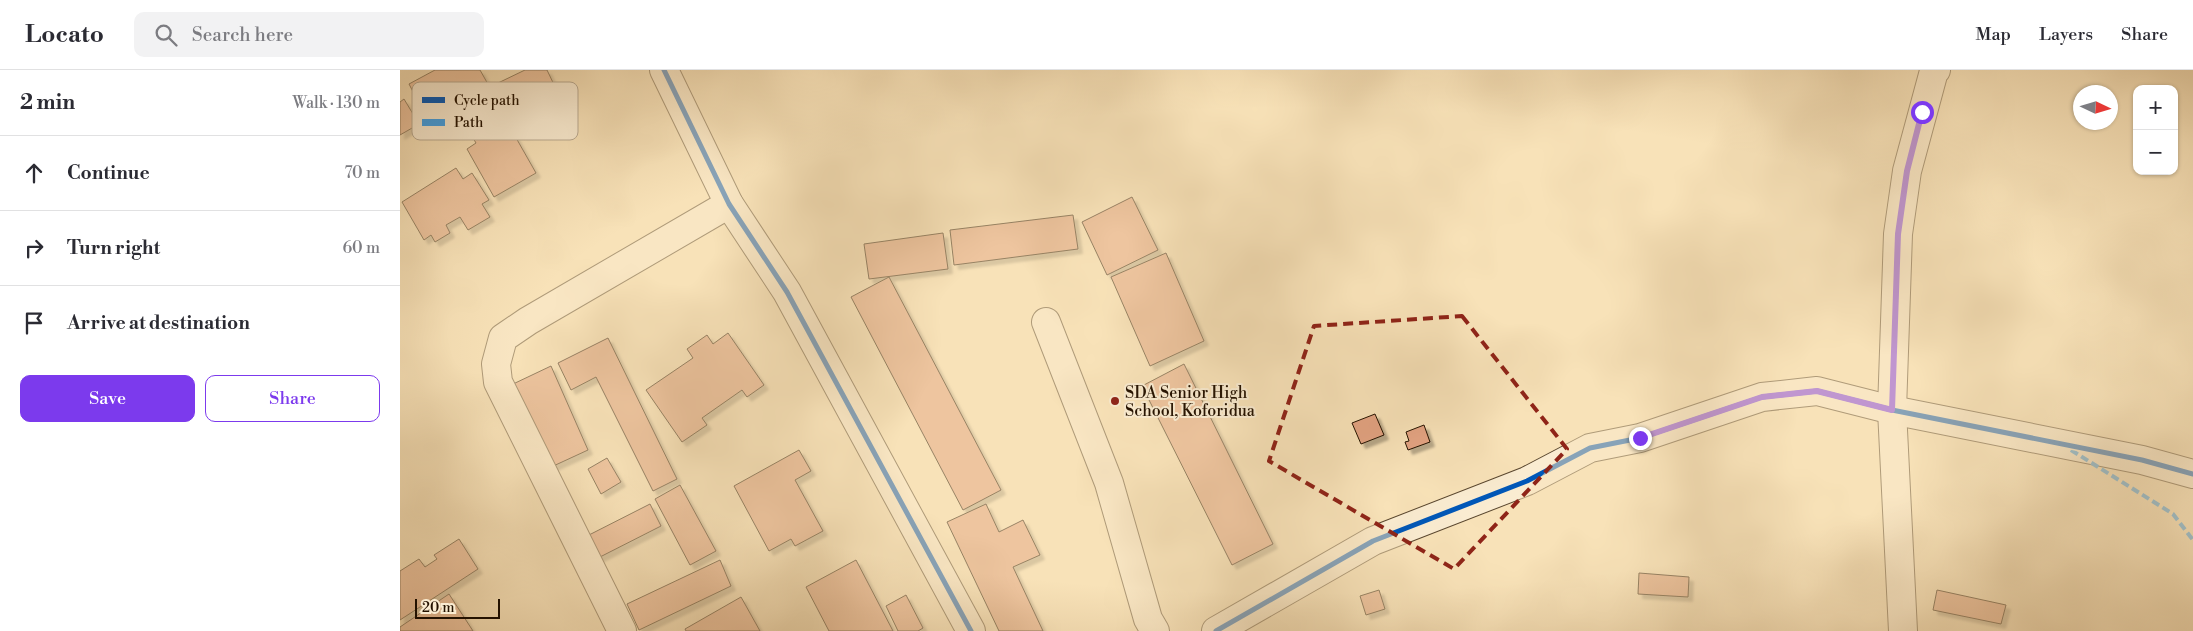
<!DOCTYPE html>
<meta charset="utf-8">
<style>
body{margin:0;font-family:"Libre Bodoni",serif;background:#f2f2f3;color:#2b2b33}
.controls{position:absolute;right:15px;top:15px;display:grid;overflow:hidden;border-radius:10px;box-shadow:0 1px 4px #0004}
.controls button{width:45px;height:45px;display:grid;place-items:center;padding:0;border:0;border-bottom:1px solid #e1e1e2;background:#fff;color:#2b2b33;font:25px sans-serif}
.compass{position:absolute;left:1673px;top:15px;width:45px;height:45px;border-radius:50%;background:#fff;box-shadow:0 1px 4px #0004;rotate:94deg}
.scale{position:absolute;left:15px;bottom:12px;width:85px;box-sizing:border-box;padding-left:5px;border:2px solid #241200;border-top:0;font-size:14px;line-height:18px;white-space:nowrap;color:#241200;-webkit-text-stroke:4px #faecd1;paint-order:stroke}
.stop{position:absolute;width:15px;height:15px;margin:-11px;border:4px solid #7c3aed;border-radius:50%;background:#fff}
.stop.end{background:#7c3aed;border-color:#fff;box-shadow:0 1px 5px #0008}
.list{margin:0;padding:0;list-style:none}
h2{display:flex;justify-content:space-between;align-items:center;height:65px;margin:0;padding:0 20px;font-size:21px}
h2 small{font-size:16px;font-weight:400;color:#7c7c81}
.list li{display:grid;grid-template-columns:32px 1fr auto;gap:15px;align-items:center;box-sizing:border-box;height:75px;padding:0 20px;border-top:1px solid #e1e1e2}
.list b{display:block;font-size:19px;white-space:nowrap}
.list em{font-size:16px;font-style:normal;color:#7c7c81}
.actions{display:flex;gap:10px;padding:15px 20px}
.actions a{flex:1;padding:11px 0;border:1px solid #7c3aed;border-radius:10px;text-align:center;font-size:18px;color:#7c3aed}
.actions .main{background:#7c3aed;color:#fff}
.icon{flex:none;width:28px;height:28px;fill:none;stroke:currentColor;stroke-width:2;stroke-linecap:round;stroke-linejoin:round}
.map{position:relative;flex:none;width:1793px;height:561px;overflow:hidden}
header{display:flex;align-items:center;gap:30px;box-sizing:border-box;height:70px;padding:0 25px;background:#fff;border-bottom:1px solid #e1e1e2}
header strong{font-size:24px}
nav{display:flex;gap:28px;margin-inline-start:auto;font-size:18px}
.search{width:350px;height:45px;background:#f2f2f3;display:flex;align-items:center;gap:12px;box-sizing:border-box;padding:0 18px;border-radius:10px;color:#7c7c81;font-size:19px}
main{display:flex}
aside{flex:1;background:#fff}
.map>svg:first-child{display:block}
.building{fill:#e3a382;stroke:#241200;filter:url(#shadow)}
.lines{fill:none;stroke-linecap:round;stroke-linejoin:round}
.street-casing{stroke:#59462e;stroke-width:30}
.street{stroke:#faecd1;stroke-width:28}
.quiet{stroke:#3ea1e9;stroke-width:4;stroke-dasharray:8 4;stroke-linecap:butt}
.cycleway-casing{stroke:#faecd1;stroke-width:8}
.cycleway{stroke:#0057b8;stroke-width:5}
.route{stroke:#7c3aed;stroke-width:6}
.marked{fill:none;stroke:#8f2418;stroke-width:4;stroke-dasharray:10 6;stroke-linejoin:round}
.poi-dot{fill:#8f2418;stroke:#faecd1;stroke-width:2}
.labels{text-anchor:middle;stroke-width:4;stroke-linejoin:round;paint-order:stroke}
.poi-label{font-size:16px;fill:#241200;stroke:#faecd1;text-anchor:start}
.key{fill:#faecd1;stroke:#baab92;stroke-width:1}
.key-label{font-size:14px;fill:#241200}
</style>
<header>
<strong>Locato</strong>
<div class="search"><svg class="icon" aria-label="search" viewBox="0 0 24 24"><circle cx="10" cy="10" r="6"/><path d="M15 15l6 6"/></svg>Search here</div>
<nav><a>Map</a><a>Layers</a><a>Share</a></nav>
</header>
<main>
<aside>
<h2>2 min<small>Walk · 130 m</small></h2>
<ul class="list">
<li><svg class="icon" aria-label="ahead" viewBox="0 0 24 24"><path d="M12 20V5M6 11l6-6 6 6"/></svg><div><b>Continue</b></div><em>70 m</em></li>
<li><svg class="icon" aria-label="right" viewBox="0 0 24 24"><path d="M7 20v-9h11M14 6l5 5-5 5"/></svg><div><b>Turn right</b></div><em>60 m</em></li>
<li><svg class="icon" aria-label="arrive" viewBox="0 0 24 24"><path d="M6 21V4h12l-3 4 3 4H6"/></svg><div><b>Arrive at destination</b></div></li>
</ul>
<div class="actions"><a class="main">Save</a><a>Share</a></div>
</aside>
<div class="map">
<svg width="1793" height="561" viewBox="0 0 1793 561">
<defs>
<filter id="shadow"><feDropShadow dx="4.5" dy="4.5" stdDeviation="1" flood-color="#0004"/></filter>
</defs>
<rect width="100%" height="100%" fill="#f8e2b8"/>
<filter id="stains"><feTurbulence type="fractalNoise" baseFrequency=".004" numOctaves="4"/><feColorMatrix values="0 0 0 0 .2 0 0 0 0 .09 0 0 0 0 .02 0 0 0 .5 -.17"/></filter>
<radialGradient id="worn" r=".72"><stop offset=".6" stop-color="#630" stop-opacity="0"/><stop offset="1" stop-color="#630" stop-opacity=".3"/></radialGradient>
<!-- building -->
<g class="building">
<path d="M35,0H80L89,16L27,49L9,14Z"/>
<path d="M125,0H147L168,44L123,65L98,13Z"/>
<path d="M90,22L136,103L94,127L67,79L76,73L57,41Z"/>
<path d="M4,29L19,54L0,65V32Z"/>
<path d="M56,98L63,109L72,103L89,130L82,134L90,147L68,160L60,147L46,155L50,163L35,172L31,165L24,170L2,132Z"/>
<path d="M732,127L758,180L707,205L682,152Z"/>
<path d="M673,145L678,179L554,195L550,160Z"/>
<path d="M543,163L548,199L469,209L464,174Z"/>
<path d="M766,183L804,271L750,296L711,207Z"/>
<path d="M489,207L601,420L563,440L451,227Z"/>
<path d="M328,263L364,315L347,327L342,320L302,348L307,355L282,372L246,320L293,288L287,279L307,265L313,274Z"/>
<path d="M208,268L277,409L253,421L196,307L171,320L158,293Z"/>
<path d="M784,294L873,474L832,495L742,316Z"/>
<path d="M151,296L188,380L149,398L111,315Z"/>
<path d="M975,344L984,365L961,374L952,353Z"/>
<path d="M1024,355L1030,372L1008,380L1005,372L1009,371L1006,362Z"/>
<path d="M399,380L411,401L395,410L423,461L395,476L391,469L369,481L334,416Z"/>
<path d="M207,388L221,412L201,424L188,399Z"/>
<path d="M280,415L316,481L290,495L255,429Z"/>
<path d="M250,434L261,456L196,489L185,467Z"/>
<path d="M586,434L599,462L623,450L640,485L613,497L643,561H599L547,452Z"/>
<path d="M59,469L78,499L0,550V501L19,489L25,497L37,489L34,485Z"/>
<path d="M320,490L331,516L239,560L227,534Z"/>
<path d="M456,490L493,561H429L406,517Z"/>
<path d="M1239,503L1289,507L1288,527L1238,524Z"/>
<path d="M979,520L985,539L966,545L960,526Z"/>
<path d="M1537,520L1606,535L1601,554L1533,540Z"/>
<path d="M49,524L73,561H0V557Z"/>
<path d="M506,525L523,558L518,561H498L486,536Z"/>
<path d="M341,527L360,561H286L285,559Z"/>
</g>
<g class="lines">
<!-- street casing -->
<g class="street-casing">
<g id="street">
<path d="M264,0L329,134L387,222L571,561"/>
<path d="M646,252L709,413L748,549L755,561"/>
<path d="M222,561L98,312L96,294L103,268L128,251L329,134"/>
<path d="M816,561L973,471L1127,411L1190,378L1240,368L1362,327L1417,321L1492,340L1742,390L1793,404"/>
<path d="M1503,561L1492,340L1498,164L1507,101L1534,1L1536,0"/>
</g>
</g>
<!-- street -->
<use href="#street" class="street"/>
<!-- quiet -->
<path class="quiet" d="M1671,380L1773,444L1793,470"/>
<!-- cycleway casing -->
<g class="cycleway-casing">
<g id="cycleway">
<path d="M264,0L329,134L387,222L571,561"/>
<path d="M816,561L973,471L1127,411L1190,378L1240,368L1362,327L1417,321L1492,340L1742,390L1793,404"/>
</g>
</g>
<!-- cycleway -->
<use href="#cycleway" class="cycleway"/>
</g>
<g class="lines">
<!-- route -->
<path class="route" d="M1240,368L1362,327L1417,321L1492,340L1498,164L1507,101L1522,42"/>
</g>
<!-- marked area -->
<path d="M0 0H1793V561H0ZM1062,246L1167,379L1054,499L869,391L914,256Z" fill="#f8e2b8" fill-opacity=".55" fill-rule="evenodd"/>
<path class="marked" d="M1062,246L1167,379L1054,499L869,391L914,256Z"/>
<!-- markers -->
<circle class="poi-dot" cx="715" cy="331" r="5"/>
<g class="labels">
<!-- poi labels -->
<g class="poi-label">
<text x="725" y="328">SDA Senior High<tspan x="725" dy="18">School, Koforidua</tspan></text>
</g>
</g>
<!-- legend -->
<rect x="12" y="12" width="166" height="58" rx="8" class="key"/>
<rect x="22" y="27" width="23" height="6" fill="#0057b8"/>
<rect x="22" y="49" width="23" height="7" fill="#3ea1e9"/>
<g class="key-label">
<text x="54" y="35">Cycle path</text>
<text x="54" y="57">Path</text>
</g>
<rect width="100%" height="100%" filter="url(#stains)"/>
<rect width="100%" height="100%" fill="url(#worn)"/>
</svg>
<div class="controls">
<button>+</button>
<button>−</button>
</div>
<svg class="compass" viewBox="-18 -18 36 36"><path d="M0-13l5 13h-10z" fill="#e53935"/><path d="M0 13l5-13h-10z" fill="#7c7c81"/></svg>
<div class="scale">20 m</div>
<div class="stop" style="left:1522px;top:42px"></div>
<div class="stop end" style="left:1240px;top:368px"></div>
</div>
</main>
